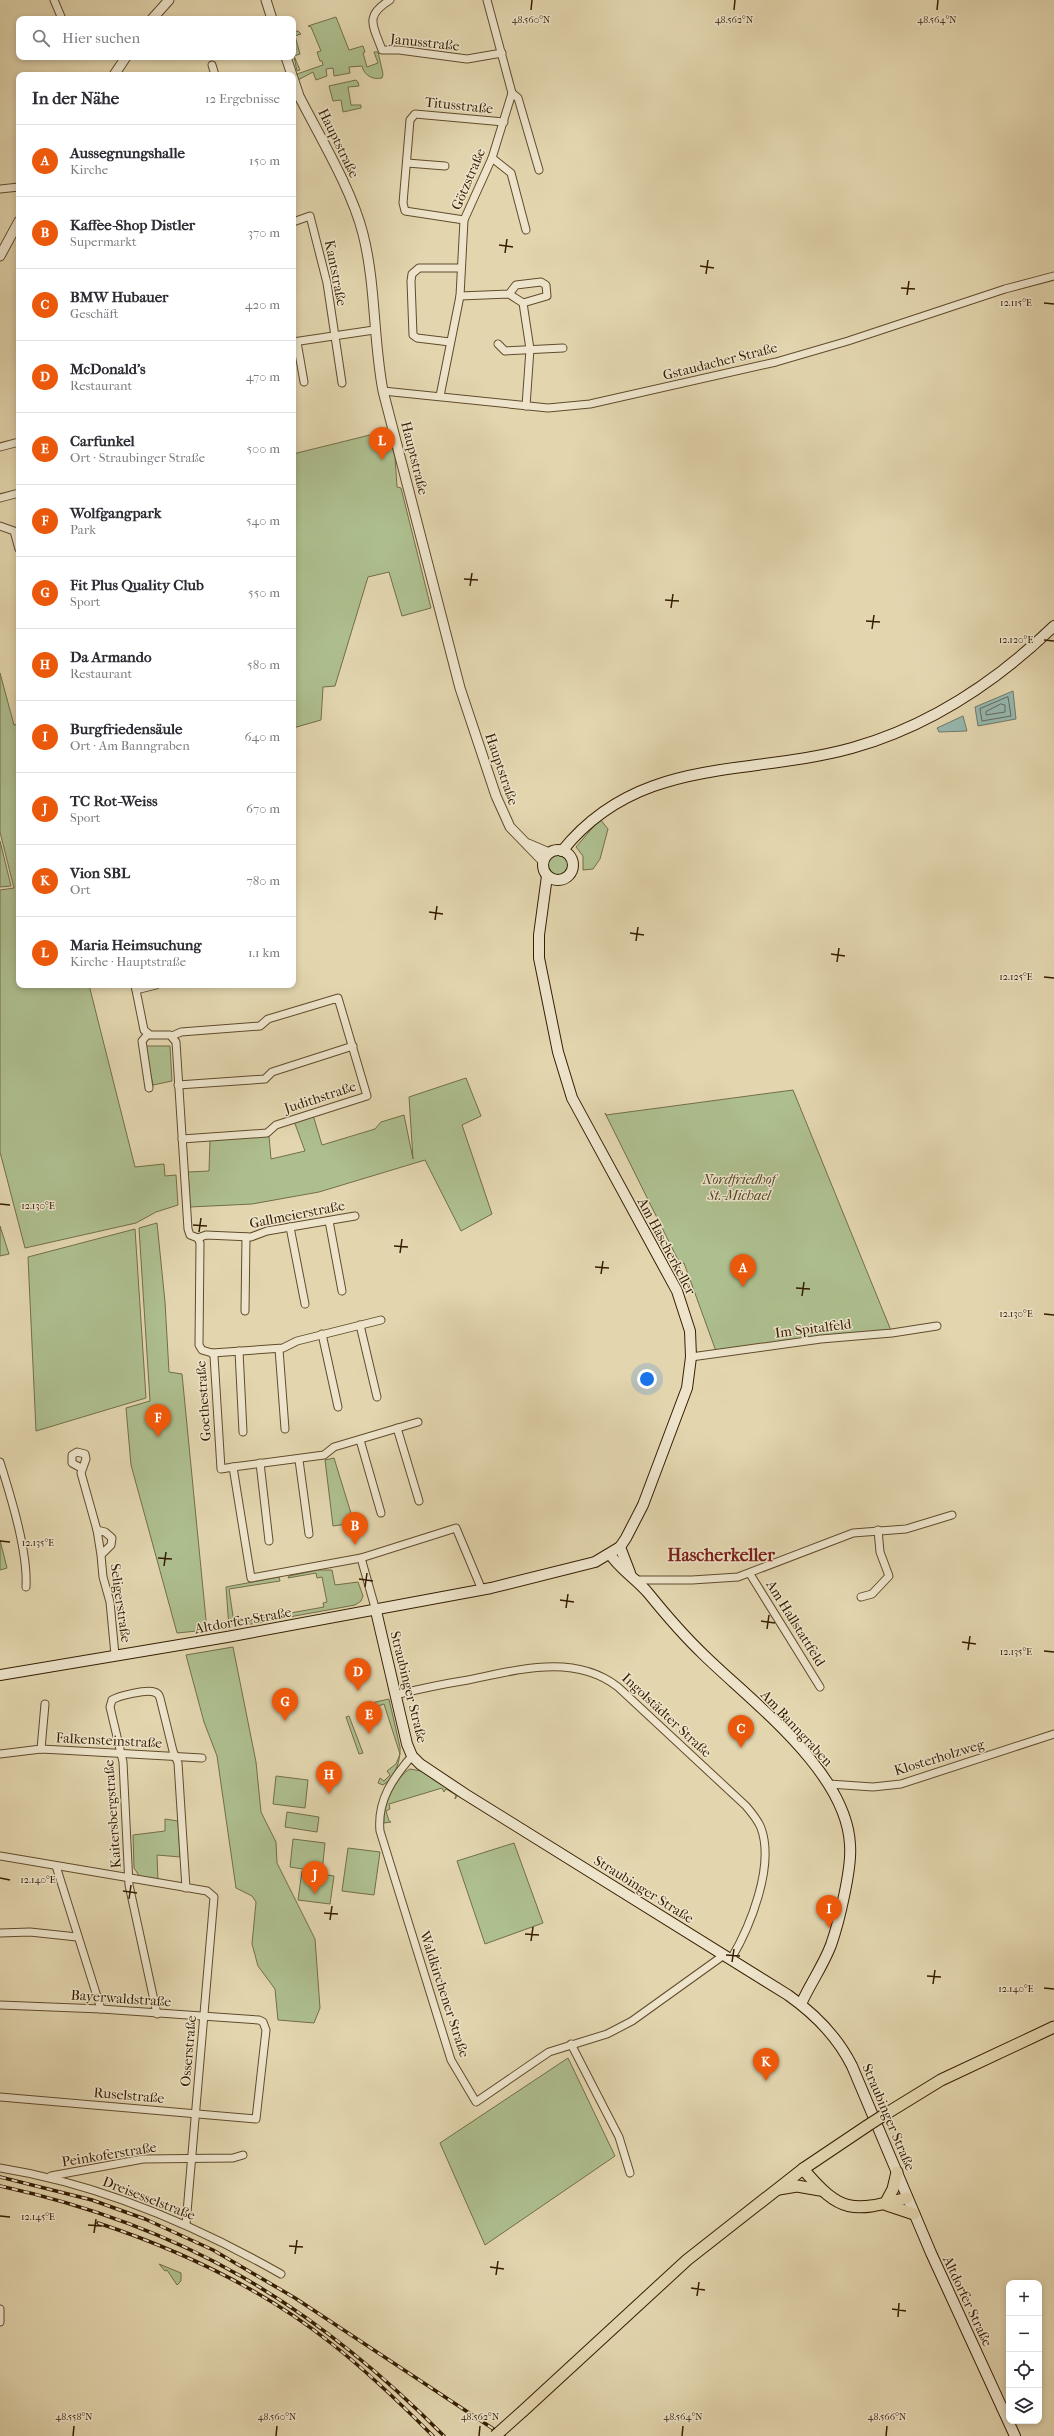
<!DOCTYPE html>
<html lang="de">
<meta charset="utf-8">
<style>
body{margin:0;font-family:"IM FELL French Canon",serif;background:#f7f7f7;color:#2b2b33}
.controls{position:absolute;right:12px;bottom:12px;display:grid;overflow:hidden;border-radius:8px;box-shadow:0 2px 6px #0003}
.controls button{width:36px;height:36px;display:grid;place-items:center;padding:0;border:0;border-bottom:1px solid #e1e1e2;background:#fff;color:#2b2b33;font:20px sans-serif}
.you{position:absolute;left:647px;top:1379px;width:14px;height:14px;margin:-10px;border:3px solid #fff;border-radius:50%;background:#1a73e8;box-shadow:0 0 0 6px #1a73e833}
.badge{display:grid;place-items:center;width:26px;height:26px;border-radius:50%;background:#ea580c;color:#fff;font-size:13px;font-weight:700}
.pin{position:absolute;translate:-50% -33px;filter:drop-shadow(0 1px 2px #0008)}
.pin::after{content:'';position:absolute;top:21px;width:14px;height:12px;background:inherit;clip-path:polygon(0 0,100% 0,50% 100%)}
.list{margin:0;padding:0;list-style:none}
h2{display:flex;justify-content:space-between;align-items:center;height:52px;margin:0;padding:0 16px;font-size:17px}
h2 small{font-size:13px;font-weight:400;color:#7c7c81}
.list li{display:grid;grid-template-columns:26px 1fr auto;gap:12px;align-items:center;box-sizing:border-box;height:72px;padding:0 16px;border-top:1px solid #e1e1e2}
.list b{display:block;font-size:15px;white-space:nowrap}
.list p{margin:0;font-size:13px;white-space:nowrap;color:#7c7c81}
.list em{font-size:13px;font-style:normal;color:#7c7c81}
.icon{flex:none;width:22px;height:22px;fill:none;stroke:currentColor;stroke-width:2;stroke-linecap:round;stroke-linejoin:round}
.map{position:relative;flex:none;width:1054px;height:2436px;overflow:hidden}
.search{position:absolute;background:#fff;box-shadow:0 2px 6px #0003;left:16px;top:16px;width:280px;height:44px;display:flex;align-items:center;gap:10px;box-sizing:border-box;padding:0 14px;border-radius:8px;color:#7c7c81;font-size:15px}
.panel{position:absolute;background:#fff;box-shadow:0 2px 6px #0003;left:16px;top:72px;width:280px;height:916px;border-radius:8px}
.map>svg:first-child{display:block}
.green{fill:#aebf8f;stroke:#726e48}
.water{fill:#96b8b0;stroke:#707a6a}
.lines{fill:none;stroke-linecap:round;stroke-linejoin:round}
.shore{stroke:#666a58;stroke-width:1}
.minor-casing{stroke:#614b2c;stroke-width:9}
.tertiary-casing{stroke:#614b2c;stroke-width:11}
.secondary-casing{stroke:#361d00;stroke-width:12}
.primary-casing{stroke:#361d00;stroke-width:13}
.minor{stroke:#ede4cb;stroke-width:7}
.tertiary{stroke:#ede4cb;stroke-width:9}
.secondary{stroke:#ede4cb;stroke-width:10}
.primary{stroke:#e3d6af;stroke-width:11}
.rail-casing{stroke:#361d00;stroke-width:3.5}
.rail{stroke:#ede4cb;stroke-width:2;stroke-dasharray:6;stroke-linecap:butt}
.primary-bridge-casing{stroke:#361d00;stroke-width:13;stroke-linecap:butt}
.primary-bridge{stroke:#e3d6af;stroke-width:11}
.ticks{fill:none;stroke:#361d00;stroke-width:1.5}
.labels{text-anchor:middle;stroke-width:3;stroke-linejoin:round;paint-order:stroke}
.street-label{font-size:14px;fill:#361d00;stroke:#ede4cb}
.park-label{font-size:14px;font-style:italic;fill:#544624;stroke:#ede4cb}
.district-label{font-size:18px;font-weight:bold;fill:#7a1f14;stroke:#ede4cb}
.ticks-label{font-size:10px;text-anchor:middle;fill:#361d00;stroke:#ede4cb;stroke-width:3;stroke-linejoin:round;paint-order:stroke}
</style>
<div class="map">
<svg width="1054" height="2436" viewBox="0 0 1054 2436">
<rect width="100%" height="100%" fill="#e3d6af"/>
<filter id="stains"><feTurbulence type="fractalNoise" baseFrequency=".005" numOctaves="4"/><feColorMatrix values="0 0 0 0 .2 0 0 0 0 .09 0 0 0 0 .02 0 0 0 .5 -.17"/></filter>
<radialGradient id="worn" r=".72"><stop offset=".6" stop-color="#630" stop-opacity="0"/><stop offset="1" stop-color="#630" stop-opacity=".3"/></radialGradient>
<!-- green -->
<g class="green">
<path d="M336,17L349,50L363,46L365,52L363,53L367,67L378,63L374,52H378L383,74L382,78C372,80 364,75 362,66L349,67L350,73L334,76L333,68L326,69L327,76L316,80L313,72L298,80L297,74L323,65L322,61H320L317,52L321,51L311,27L308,26Z"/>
<path d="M298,31L301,34L295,36L300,54L294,56L300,70L297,71L293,52L296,50L293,32Z"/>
<path d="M356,80L358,82L359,86L348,87L351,105H361V108L343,112L341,100L333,101L329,86Z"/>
<path d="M382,432L389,436L395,457L397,487L401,488L431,608L402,616L389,572L368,577L335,686L323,687L321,720L293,728V454Z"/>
<path d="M0,673L14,725L19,723V985H89L135,1167L164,1164L165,1176L176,1175L178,1205L156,1212L136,1223L25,1248L0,1152V890L14,888L0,832Z"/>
<path d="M600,819L608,829L600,859L593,869L583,870V856L576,847Z"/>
<path d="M0,841L11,886L0,887Z"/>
<circle cx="558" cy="866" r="12"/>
<path d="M145,1046H170L172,1081L153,1085Z"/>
<path d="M466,1078L481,1116L462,1125L492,1214L461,1231L425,1160L319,1192L252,1204L190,1207L188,1172L209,1171L210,1140L269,1136L271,1159L305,1151L294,1121L313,1115L322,1145L375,1129L381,1122L404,1115L413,1159L409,1097Z"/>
<path d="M793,1090L892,1333L717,1354L684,1263L680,1264L605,1113L606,1115Z"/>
<path d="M157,1223L165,1302L169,1372L182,1374L207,1630L177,1633L131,1465L126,1408L150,1401L139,1228Z"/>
<path d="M0,1226L9,1254L0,1256Z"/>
<path d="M135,1229L146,1398L36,1431L28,1257Z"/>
<path d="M334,1458L354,1523L333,1526L325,1460Z"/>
<path d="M0,1540L7,1568L0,1570Z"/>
<path d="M318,1570H332L335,1585L358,1582L363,1596L361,1601L355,1605L229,1628L226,1587L279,1577L280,1581L229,1589L234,1623L324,1607L323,1603L327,1602L322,1577L317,1578L316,1573L288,1578L289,1576Z"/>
<path d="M233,1647L256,1762L261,1812L276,1842L277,1863L315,1939L320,2008L314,2023L278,2020L275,1989L258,1966L252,1944L256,1902L252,1896L236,1888L217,1756L204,1722L186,1655Z"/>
<path d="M389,1699L400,1747C401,1760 395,1778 383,1785L378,1783L380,1778L384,1781L390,1775L387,1771L396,1764L400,1754L384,1704L373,1708L371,1703Z"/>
<path d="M349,1716L363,1753L359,1754L346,1717Z"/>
<path d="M410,1769L421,1771L457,1793V1796L455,1799L456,1795L446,1789L444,1792L442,1788L389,1804L390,1809L386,1811L389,1821L391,1822L384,1823C382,1808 396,1776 410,1769Z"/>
<path d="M276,1776L308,1780L305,1808L273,1804Z"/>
<path d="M287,1812L319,1817L317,1832L285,1827Z"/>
<path d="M165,1819L178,1821L180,1857L157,1855L158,1881L140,1877L134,1868L133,1835L165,1831Z"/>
<path d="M293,1839L325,1843L322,1872L290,1867Z"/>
<path d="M514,1843L543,1923L485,1944L457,1861Z"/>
<path d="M348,1848L380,1852L374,1895L342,1891Z"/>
<path d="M302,1871L334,1876L330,1904L298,1900Z"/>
<path d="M568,2058L615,2156L485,2245L440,2143Z"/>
<path d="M159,2264L181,2273V2281L177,2285L167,2270L165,2271Z"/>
</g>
<!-- water -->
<g class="water">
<path d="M1013,691L1016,719L978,726L975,707Z"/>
<path d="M963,716L967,731L939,732L937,728Z"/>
</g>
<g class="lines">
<!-- shore -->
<g class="shore">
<path d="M1008,697L1011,716L982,721L980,709Z"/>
<path d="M1001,704L1005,705V712L986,715V712Z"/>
</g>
<!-- minor casing -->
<g class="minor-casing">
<g id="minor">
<path d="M54,0L62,19"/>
<path d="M390,0C364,16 373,25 382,50H399L467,59L502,53"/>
<path d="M212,65L215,75"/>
<path d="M512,93L518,98L539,170"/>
<path d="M492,158L511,173L526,230"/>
<path d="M407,163L445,166"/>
<path d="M0,189L19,187"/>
<path d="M464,220L405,211L403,203L410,120L415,114L504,122"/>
<path d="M293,222L310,216L327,283L342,383"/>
<path d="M460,296L509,294L523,303L547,296L546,285L541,282L516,285L509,294"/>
<path d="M523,303L530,349L526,406"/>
<path d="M293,342L374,330"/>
<path d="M297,342L304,382"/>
<path d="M450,342L417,338L413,335L411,281L412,274L419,268H460"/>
<path d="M498,344L505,351L563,348"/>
<path d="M383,391L548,408L590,404L776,362L848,341L1005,289L1054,276"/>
<path d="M440,396L460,296L464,220L492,158L512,93L487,0"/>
<path d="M0,447L19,442"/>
<path d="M0,498L19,493"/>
<path d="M0,526L14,531L19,549"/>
<path d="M135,985L144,1030L150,1035H170L176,1042L188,1229L190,1235L198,1238L200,1243L199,1345L202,1350L212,1353L214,1356L221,1469L233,1467L251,1578L361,1558L456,1528L482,1590"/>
<path d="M136,990L156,985"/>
<path d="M148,1034L142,1041L149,1088"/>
<path d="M172,1036L181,1032L260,1026L268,1019L338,998L367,1096L276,1125L267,1133L182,1139"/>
<path d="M178,1085L265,1079L272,1072L353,1046"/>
<path d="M329,1221L342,1291"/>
<path d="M290,1227L305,1304"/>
<path d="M198,1238L206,1235L251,1237L267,1231L355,1216"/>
<path d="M245,1311L246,1237"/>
<path d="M360,1325L377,1397"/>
<path d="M322,1334L338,1407"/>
<path d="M279,1349L285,1429"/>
<path d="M239,1351L243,1432"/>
<path d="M212,1353L283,1348L297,1341L381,1320"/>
<path d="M691,1357L821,1339L892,1333L937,1326"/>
<path d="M397,1428L419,1501"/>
<path d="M360,1440L381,1513"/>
<path d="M299,1460L309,1534"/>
<path d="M0,1462C11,1497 28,1552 26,1587"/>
<path d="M260,1463L269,1541"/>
<path d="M233,1467L324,1455L334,1447L418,1422"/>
<path d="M81,1468L72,1463V1455L77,1452L85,1454L86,1459L81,1473L97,1530"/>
<path d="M101,1555L97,1530L105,1532L112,1538L111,1545L101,1555L103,1577L110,1602L115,1655"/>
<path d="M361,1558L376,1611"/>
<path d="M750,1574L820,1687"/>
<path d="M638,1580H692L738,1577L853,1533L906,1529L952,1515"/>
<path d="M861,1597L872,1594L889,1576L880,1552L878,1530"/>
<path d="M395,1695C419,1689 443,1684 468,1680C518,1670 574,1653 618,1687L746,1806C752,1813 758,1820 761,1828C775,1866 750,1927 731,1959"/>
<path d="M41,1749L45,1704"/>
<path d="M0,1754L41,1749L60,1750L202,1758"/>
<path d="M412,1756C393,1778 377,1800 380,1831L451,2060L476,2102L549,2052L607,2034L632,2021L724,1955"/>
<path d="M829,1784L873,1787L901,1784L1054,1734"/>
<path d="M0,1856L207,1891L214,1897L186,2224"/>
<path d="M56,1866L101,2009"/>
<path d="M0,1933L30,1932L77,1937"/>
<path d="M0,2005L101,2009L259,2020L263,2022L266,2030L256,2119L0,2097"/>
<path d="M157,2014L129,1885L123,1762L110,1707L112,1700C118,1696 147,1689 154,1692C159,1693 160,1697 161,1702L173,1751L178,1763L186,1888"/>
<path d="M571,2044L619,2137L630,2173"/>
<path d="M0,2168C100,2184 193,2224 281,2274"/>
<path d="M51,2176L143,2159L233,2158L243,2155"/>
<path d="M0,2309V2322"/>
</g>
</g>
<!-- tertiary casing -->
<g class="tertiary-casing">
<g id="tertiary">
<path d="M266,0L272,19"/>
<path d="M152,19L169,0"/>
<path d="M286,57L292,75"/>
<path d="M114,75L126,57"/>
<path d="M293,78L299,96C320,137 352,190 363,234C376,285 373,339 383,391L460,688L496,796L510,827L543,861"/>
<path d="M0,256L19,221"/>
<path d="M528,844L549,853"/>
</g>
</g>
<!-- secondary casing -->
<g class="secondary-casing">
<g id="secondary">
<circle cx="558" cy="865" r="15"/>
<path d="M562,851C639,755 746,777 852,748C930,726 997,681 1054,626"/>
<path d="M620,1547L630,1573"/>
<path d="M610,1554C619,1569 637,1579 649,1594C666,1615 684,1636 704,1655C752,1702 847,1772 850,1845C852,1868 839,1922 831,1945C823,1966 810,1984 801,2004"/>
<path d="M376,1611L407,1744L412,1756L420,1764L465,1794L788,1995C815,2014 837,2036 852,2066L931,2253L1015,2436"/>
<path d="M0,1675L227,1637L491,1588L595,1562L620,1547L626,1538L643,1505L687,1388L691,1357L690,1331L677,1291L572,1098L558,1052L539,958V935L547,876"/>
</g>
</g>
<!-- primary casing -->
<g class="primary-casing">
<g id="primary">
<path d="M884,2115L941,2080L1054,2027"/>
<path d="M803,2169C841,2214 852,2212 907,2198"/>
<path d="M779,2189L797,2186L820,2190"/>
<path d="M885,2204L893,2189L897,2172"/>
<path d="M887,2205L914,2214"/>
<path d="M523,2411L687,2260L803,2169L867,2126"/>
</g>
</g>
<!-- minor -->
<use href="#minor" class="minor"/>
<!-- tertiary -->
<use href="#tertiary" class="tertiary"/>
<!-- secondary -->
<use href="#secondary" class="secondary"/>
<!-- primary -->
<use href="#primary" class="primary"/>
<!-- rail casing -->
<g class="rail-casing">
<g id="rail">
<path d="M0,2177L92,2200L145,2219L213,2250L295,2298L504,2436"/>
<path d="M0,2186C183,2226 313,2304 444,2436"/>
<path d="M98,2223C180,2250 264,2290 332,2344C368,2372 401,2404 433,2436"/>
</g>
</g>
<!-- rail -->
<use href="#rail" class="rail"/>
<!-- primary-bridge casing -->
<g class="primary-bridge-casing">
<g id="primary-bridge">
<path d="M867,2126L884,2115"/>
<path d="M495,2436L523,2411"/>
</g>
</g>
<!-- primary-bridge -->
<use href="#primary-bridge" class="primary-bridge"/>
</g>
<!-- ticks -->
<path class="ticks" d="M531,10L532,0M734,10L735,0M937,10L938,0M499,245L513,247M505,253L507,239M700,266L714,268M706,274L708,260M901,288L915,289M907,295L909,281M1044,303L1054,304M464,579L478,580M470,586L472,573M665,600L679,601M671,608L673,594M866,621L880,622M872,629L874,615M1044,640L1054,641M429,912L443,914M435,920L437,906M630,933L644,935M636,941L638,927M831,954L845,956M837,962L839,948M1044,977L1054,978M0,1204L10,1205M193,1225L207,1226M199,1232L201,1218M394,1246L408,1247M400,1253L402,1239M595,1267L609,1268M601,1274L603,1261M796,1288L810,1289M802,1296L804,1282M1044,1314L1054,1315M0,1541L10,1542M158,1558L172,1559M164,1566L166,1552M359,1579L373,1581M365,1587L367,1573M560,1600L574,1602M566,1608L568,1594M761,1621L775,1623M767,1629L769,1615M962,1642L976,1644M968,1650L970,1636M1044,1651L1054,1652M0,1878L10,1880M123,1891L137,1893M129,1899L131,1885M324,1913L338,1914M330,1920L332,1906M525,1934L539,1935M531,1941L533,1927M726,1955L740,1956M732,1962L734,1949M927,1976L941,1977M933,1984L935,1970M1044,1988L1054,1989M0,2216L10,2217M88,2225L102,2226M94,2233L96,2219M289,2246L303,2247M295,2254L297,2240M490,2267L504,2269M496,2275L498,2261M691,2288L705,2290M697,2296L699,2282M892,2309L906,2311M898,2317L899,2303M73,2436L74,2426M276,2436L277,2426M479,2436L480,2426M682,2436L683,2426M886,2436L887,2426"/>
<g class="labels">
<!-- street labels -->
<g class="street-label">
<text transform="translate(425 42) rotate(6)" y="5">Janusstraße</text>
<text transform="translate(459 105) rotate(6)" y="5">Titusstraße</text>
<text transform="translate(339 143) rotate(64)" y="5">Hauptstraße</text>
<text transform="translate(468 179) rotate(-67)" y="5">Götzstraße</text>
<text transform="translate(336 273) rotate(79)" y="5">Kantstraße</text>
<text transform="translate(720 361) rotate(-14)" y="5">Gstaudacher Straße</text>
<text transform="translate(415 458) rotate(76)" y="5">Hauptstraße</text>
<text transform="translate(502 769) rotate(71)" y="5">Hauptstraße</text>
<text transform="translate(320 1097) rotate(-18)" y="5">Judithstraße</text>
<text transform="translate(297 1214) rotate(-11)" y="5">Gallmeierstraße</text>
<text transform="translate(667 1246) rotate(62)" y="5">Am Hascherkeller</text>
<text transform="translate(813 1328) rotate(-7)" y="5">Im Spitalfeld</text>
<text transform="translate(203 1401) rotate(-94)" y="5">Goethestraße</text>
<text transform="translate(121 1603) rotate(82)" y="5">Seligerstraße</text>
<text transform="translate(243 1620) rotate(-10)" y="5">Altdorfer Straße</text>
<text transform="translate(796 1623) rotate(58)" y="5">Am Hallstattfeld</text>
<text transform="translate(409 1687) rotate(76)" y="5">Straubinger Straße</text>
<text transform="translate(667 1715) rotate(43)" y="5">Ingolstädter Straße</text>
<text transform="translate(797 1728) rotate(47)" y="5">Am Banngraben</text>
<text transform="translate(109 1740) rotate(3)" y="5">Falkensteinstraße</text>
<text transform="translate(939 1757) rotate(-17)" y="5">Klosterholzweg</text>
<text transform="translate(112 1814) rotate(-94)" y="5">Kaitersbergstraße</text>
<text transform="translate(644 1889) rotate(32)" y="5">Straubinger Straße</text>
<text transform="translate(445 1994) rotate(72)" y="5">Waldkirchener Straße</text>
<text transform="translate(121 1998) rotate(4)" y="5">Bayerwaldstraße</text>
<text transform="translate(188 2051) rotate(-85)" y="5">Osserstraße</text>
<text transform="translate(129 2095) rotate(5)" y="5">Ruselstraße</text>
<text transform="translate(889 2117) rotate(67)" y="5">Straubinger Straße</text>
<text transform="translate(109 2154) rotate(-9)" y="5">Peinkoferstraße</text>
<text transform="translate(149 2198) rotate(21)" y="5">Dreisesselstraße</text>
<text transform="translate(968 2301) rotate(65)" y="5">Altdorfer Straße</text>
</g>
<!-- park labels -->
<g class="park-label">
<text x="739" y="1184">Nordfriedhof<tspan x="739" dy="16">St.-Michael</tspan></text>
</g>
<!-- district labels -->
<g class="district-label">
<text x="721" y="1561">Hascherkeller</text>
</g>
</g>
<g class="ticks-label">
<text x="531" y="23">48.560°N</text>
<text x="734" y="23">48.562°N</text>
<text x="937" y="23">48.564°N</text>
<text x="1016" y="306">12.115°E</text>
<text x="1016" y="643">12.120°E</text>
<text x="1016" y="980">12.125°E</text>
<text x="38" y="1209">12.130°E</text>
<text x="1016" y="1317">12.130°E</text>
<text x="38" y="1546">12.135°E</text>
<text x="1016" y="1655">12.135°E</text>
<text x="38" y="1883">12.140°E</text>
<text x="1016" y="1992">12.140°E</text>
<text x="38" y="2220">12.145°E</text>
<text x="74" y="2420">48.558°N</text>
<text x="277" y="2420">48.560°N</text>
<text x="480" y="2420">48.562°N</text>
<text x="683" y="2420">48.564°N</text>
<text x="887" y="2420">48.566°N</text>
</g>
<rect width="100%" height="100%" filter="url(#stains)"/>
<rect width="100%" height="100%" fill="url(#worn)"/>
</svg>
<div class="controls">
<button>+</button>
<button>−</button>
<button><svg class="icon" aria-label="locate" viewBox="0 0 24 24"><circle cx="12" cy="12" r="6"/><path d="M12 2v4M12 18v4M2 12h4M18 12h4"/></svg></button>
<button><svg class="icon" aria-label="layers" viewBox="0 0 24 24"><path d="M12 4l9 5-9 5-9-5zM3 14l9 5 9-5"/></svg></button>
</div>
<div class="you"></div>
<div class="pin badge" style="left:743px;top:1287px">A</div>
<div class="pin badge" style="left:355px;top:1545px">B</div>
<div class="pin badge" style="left:741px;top:1748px">C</div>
<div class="pin badge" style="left:358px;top:1691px">D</div>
<div class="pin badge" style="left:369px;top:1734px">E</div>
<div class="pin badge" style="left:158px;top:1437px">F</div>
<div class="pin badge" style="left:285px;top:1721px">G</div>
<div class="pin badge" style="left:329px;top:1794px">H</div>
<div class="pin badge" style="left:829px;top:1928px">I</div>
<div class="pin badge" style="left:315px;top:1894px">J</div>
<div class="pin badge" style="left:766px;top:2081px">K</div>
<div class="pin badge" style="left:382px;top:460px">L</div>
<div class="search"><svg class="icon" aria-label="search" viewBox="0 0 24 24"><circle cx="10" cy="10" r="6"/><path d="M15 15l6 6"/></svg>Hier suchen</div>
<section class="panel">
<h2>In der Nähe<small>12 Ergebnisse</small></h2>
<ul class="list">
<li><span class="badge">A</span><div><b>Aussegnungshalle</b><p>Kirche</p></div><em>150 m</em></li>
<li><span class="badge">B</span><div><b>Kaffee-Shop Distler</b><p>Supermarkt</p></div><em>370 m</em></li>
<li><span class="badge">C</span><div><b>BMW Hubauer</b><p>Geschäft</p></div><em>420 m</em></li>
<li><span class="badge">D</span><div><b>McDonald's</b><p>Restaurant</p></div><em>470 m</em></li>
<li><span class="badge">E</span><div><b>Carfunkel</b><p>Ort · Straubinger Straße</p></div><em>500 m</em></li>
<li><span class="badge">F</span><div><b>Wolfgangpark</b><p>Park</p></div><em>540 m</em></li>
<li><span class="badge">G</span><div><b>Fit Plus Quality Club</b><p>Sport</p></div><em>550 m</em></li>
<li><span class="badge">H</span><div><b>Da Armando</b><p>Restaurant</p></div><em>580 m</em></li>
<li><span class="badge">I</span><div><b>Burgfriedensäule</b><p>Ort · Am Banngraben</p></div><em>640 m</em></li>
<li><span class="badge">J</span><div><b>TC Rot-Weiss</b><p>Sport</p></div><em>670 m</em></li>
<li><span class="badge">K</span><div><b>Vion SBL</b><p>Ort</p></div><em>780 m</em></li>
<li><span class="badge">L</span><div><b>Maria Heimsuchung</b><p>Kirche · Hauptstraße</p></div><em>1.1 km</em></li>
</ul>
</section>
</div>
